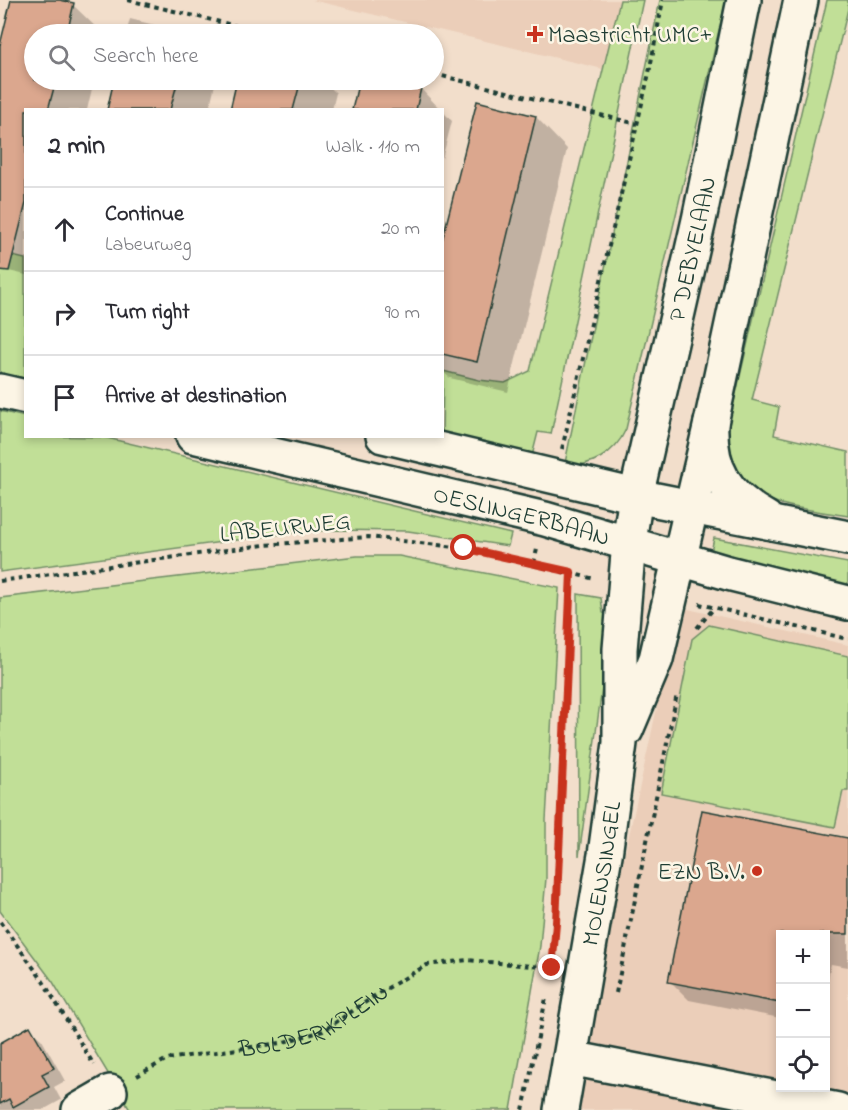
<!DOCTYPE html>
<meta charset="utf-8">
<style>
body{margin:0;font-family:"Indie Flower",sans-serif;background:#f7f7f7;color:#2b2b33}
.controls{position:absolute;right:18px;bottom:18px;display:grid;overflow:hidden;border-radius:0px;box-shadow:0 3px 9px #0003}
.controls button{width:54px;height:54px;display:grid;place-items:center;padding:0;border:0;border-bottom:2px solid #e1e1e2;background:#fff;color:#2b2b33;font:30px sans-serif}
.stop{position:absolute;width:18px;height:18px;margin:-14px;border:4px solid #c8321e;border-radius:50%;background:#fff}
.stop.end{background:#c8321e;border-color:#fff;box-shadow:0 2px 6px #0008}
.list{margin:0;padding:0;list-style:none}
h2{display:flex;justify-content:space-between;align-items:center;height:78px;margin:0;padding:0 24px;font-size:26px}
h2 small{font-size:20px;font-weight:400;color:#7c7c81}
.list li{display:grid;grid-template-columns:39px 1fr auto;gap:18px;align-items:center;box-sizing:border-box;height:84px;padding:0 24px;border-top:2px solid #e1e1e2}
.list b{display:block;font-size:22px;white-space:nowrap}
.list p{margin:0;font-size:20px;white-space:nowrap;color:#7c7c81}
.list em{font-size:20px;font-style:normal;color:#7c7c81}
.icon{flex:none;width:33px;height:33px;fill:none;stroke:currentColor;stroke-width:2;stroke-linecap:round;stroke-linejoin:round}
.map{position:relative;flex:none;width:848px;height:1110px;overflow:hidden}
.search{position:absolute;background:#fff;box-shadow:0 3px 9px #0003;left:24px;top:24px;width:420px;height:66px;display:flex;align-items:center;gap:15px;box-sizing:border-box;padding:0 21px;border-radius:33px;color:#7c7c81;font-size:22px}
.panel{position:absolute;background:#fff;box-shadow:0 3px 9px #0003;left:24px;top:108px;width:420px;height:330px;border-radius:0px}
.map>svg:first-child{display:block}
.built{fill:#ebceb9;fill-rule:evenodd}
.green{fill:#c1df97;stroke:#708e66;stroke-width:1.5}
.shadow{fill:#0003}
.building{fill:#dba78e;stroke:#1f3d34;stroke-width:1.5}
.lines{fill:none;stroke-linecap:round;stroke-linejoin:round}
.minor-casing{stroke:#1f3d34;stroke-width:38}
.major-casing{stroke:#1f3d34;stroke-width:38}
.path{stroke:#1f3d34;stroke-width:4;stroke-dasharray:4.5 4.5;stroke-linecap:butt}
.minor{stroke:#fcf5e5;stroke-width:33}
.major{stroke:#fcf5e5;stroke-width:33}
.route{stroke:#c8321e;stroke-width:8}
.poi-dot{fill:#c8321e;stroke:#fcf5e5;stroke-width:2}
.labels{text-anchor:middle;stroke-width:5;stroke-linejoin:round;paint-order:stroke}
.poi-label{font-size:24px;fill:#1f3d34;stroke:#fcf5e5;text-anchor:start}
.street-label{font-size:24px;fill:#1f3d34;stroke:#fcf5e5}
</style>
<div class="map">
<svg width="848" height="1110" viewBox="0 0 848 1110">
<rect width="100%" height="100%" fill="#f2decb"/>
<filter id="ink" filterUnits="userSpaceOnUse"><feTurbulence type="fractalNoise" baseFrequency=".0167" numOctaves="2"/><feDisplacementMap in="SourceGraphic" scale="12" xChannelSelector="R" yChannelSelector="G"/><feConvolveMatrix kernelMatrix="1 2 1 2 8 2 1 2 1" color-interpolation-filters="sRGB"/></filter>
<g filter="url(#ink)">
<!-- built -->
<g class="built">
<path d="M312,0H620L603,69Z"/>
<path d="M679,607L848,645V1110H572L586,1032ZM780,934H826V1088H780Z"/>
</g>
<!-- green -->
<g class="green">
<path d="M620,0H643L551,434L538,432L531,460L442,436L443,371L479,380L505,383L530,371Z"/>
<path d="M660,0H726L626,429C614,456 591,465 564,468Z"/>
<path d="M827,0H848V9L752,400L779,407L774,435L848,452V516C785,505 731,508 728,428Z"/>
<path d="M0,253L25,259V380L0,375Z"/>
<path d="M0,411L25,417L26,436L103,437L511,534L508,546L408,531L330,530L282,534L0,572Z"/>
<path d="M714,538L848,563V585L711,552Z"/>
<path d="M357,556H399L559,588L546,820V878L540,946L511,1110H130L53,982L0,911V598Z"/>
<path d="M578,594L601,598L603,613L612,615L579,856Z"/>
<path d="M709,625L848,656V791H843L835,827L661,793L692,639Z"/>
</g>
<!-- shadow -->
<g class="shadow">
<path d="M13,0H54L73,5L103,34H34V80H94L87,110H26V275L0,269V52Z"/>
<path d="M130,19L188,33L190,34H126Z"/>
<path d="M115,80H216L209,110H108Z"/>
<path d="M238,80H323L336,93L332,110H231Z"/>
<path d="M361,80H380L421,89L441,110H354Z"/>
<path d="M478,103L536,117L567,149L508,392L450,378L442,371V248Z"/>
<path d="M442,111L452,121L442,159Z"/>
<path d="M848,840V967L831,964L826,990V934H780V1018L689,1000L670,981Z"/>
<path d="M29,1028L42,1040L65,1081L54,1087L61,1100L43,1110H0V1044Z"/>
</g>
<!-- building -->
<g class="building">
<path d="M11,0H60L74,3L67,34H34V80H56L48,110H26V203L9,271L0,270V45Z"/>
<path d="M114,80H178L170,110H107Z"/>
<path d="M237,80H301L293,110H230Z"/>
<path d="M359,80H387L421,88L416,110H352Z"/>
<path d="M477,101L536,116L477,362L442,354V241Z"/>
<path d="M702,810L848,838V934H780V1003L668,982Z"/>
<path d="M30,1026L54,1068L42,1074L49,1087L13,1107L9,1099L0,1104V1043Z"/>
</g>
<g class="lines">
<!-- minor casing -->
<g class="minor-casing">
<g id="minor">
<path d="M626,730L656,659L711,423L801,0"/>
<path d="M570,1058L838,1110"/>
<path d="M79,1110L110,1092"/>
<path id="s2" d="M561,1110L605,855L620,743V649L629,542L636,496L699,220L744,0"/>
</g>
</g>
<!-- major casing -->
<g class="major-casing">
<g id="major">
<path d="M0,391L26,397"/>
<path d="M711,423C709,469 726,496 766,518"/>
<path id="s3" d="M193,436L545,519L728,573L848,603"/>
<path d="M383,436L636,496L848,538"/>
</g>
</g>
<!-- path -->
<g class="path">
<path d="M128,0L270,34"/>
<path d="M434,74L637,124"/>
<path d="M562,449L649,73L663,0"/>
<path d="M534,563L537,549"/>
<path d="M0,581L264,545L368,537L464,548L595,579"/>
<path d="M699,604L848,639"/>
<path d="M697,628L714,608"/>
<path d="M0,922L41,978L94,1065"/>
<path d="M554,952L571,572"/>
<path d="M616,993L677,694"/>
<path id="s1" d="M137,1076L167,1059L280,1043L323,1031L379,993L427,965L468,960L552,968"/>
<path d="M523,1110L546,998"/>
</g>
<!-- minor -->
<use href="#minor" class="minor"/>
<!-- major -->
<use href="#major" class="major"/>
</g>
</g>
<g class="lines" filter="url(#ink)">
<!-- route -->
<path class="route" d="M464,548L571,572L556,924L552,968"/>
</g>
<!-- markers -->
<g class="poi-dot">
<path d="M532 25h6v6h6v6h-6v6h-6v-6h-6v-6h6z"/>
<circle cx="757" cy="871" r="6"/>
</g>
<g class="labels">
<!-- poi labels -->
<g class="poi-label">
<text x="548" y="42">Maastricht UMC+</text>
<text x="745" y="879" text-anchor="end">EZN B.V.</text>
</g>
<!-- street labels -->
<g class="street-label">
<text dy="8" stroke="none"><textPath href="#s2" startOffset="873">P DEBYELAAN</textPath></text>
<text dy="8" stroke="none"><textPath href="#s3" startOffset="338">OESLINGERBAAN</textPath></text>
<text transform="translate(285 527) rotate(-6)" y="8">LABEURWEG</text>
<text dy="8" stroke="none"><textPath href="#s2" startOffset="240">MOLENSINGEL</textPath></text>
<text dy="8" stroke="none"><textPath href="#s1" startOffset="188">BOLDERIKPLEIN</textPath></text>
</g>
</g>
</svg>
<div class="controls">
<button>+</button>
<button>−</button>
<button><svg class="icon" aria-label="locate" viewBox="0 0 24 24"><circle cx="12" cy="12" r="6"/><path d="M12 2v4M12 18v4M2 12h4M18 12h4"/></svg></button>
</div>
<div class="stop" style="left:464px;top:548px"></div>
<div class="stop end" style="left:552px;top:968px"></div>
<div class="search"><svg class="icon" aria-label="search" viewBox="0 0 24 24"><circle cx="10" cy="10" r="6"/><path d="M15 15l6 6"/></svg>Search here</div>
<section class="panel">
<h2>2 min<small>Walk · 110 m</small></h2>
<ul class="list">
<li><svg class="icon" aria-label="ahead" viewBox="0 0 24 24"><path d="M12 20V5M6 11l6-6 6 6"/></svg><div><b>Continue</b><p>Labeurweg</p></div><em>20 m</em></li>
<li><svg class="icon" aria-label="right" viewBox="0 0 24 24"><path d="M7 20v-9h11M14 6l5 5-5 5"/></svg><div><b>Turn right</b></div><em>90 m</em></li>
<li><svg class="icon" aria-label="arrive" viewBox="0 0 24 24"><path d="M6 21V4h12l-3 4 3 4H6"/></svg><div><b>Arrive at destination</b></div></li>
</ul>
</section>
</div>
